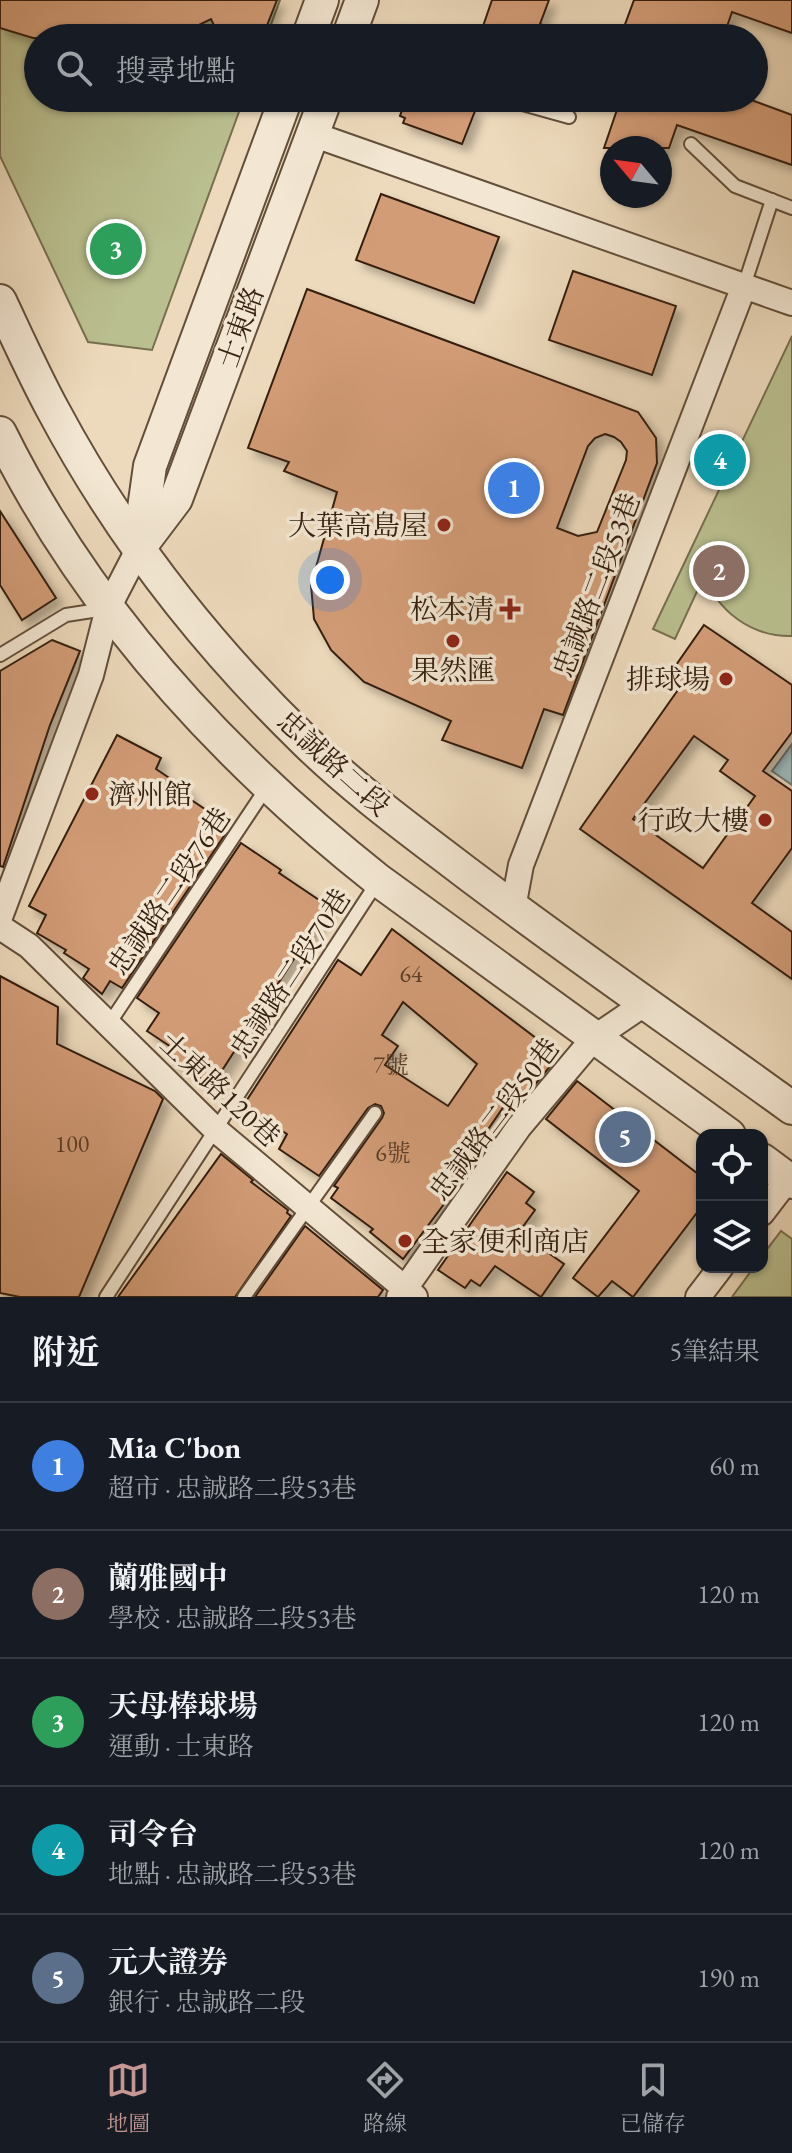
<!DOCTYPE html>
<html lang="zh-TW">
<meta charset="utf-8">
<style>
body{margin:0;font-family:"EB Garamond","Noto Serif TC",serif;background:#20242c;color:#f1f3f6}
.controls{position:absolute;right:24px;bottom:24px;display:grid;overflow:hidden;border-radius:16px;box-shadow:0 2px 6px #0004}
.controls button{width:72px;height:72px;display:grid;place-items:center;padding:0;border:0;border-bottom:2px solid #363941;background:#171b24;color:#f1f3f6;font:40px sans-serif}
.compass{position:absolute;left:600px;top:136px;width:72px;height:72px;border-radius:50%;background:#171b24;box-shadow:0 2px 6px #0004;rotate:299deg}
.you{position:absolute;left:330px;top:580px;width:28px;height:28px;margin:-20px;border:6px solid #fff;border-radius:50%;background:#1a73e8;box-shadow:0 0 0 12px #1a73e833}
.badge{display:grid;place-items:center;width:52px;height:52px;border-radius:50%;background:#c59692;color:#fff;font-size:26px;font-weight:700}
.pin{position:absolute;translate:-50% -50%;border:4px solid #fff;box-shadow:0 2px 8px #0006}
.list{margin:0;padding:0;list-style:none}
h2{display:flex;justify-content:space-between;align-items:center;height:104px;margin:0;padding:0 32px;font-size:34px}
h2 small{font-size:26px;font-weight:400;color:#9ea1a6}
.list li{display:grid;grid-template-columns:52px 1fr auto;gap:24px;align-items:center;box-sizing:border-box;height:128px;padding:0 32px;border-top:2px solid #363941}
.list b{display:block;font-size:30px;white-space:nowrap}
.list p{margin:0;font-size:26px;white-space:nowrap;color:#9ea1a6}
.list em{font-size:26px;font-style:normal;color:#9ea1a6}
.icon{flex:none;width:44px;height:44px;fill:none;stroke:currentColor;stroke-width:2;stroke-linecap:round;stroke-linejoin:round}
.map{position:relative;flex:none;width:792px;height:1297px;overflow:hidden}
.search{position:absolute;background:#171b24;box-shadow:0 2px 6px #0004;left:24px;right:24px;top:24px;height:88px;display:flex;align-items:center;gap:20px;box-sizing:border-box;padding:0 28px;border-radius:44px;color:#9ea1a6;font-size:30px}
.sheet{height:744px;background:#171b24}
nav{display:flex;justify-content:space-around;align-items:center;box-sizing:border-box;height:112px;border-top:2px solid #363941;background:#171b24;font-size:22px;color:#9ea1a6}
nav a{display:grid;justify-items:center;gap:4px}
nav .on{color:#c59692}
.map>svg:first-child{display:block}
.green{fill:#babf8f;stroke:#776f4f;stroke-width:2}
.water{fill:#9db8bb;stroke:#737b76;stroke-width:2}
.building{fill:#d29c77;stroke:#341f0f;stroke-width:2;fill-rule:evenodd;filter:url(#shadow)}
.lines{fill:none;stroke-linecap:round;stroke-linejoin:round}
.service-casing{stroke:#624e3a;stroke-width:16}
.minor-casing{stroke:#624e3a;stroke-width:28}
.tertiary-casing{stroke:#624e3a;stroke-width:36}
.service{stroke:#f3e7d3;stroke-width:12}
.minor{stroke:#f3e7d3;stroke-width:24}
.tertiary{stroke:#f3e7d3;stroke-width:32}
.poi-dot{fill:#8f2418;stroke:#f3e7d3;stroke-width:3}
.labels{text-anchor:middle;stroke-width:7;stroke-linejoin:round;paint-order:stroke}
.number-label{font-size:24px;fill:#5c3e29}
.street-label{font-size:28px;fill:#341f0f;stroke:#f3e7d3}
.poi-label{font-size:28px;fill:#341f0f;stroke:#f3e7d3;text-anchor:end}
</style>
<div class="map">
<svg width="792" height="1297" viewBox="0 0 792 1297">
<defs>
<filter id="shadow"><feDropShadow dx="7" dy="7" stdDeviation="4" flood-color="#0004"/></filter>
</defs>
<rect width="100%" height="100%" fill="#eddabc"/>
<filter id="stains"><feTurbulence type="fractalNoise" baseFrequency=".0025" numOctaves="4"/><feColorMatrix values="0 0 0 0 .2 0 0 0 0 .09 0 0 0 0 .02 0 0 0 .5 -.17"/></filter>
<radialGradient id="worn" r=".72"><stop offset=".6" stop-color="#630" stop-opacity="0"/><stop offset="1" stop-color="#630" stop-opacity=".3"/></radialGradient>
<!-- green -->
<g class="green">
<path d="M0,0H280L266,38H38V98H244L152,350L88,342L0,156Z"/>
<path d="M792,336V636C752,637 716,611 705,574L675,639L653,629Z"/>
<path d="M781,1231L792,1239V1297H732L754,1267H762V1256Z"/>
</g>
<!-- water -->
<path class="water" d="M792,744V785L772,771Z"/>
<!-- building -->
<g class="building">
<path d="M0,0H277L262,38H220L211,19L172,38H33L0,28Z"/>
<path d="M492,0H549L540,24L571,36V38H479Z"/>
<path d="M634,0H792V33L732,12L723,38H620Z"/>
<path d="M406,98H447L469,105L468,109L475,111L462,144L403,123L405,118L400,116Z"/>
<path d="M621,98H746L792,115V165L677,125L669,148H604Z"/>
<path d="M381,194L499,237L474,303L356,260Z"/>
<path d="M573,271L676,306L652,375L549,340Z"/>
<path d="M307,289L638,412L656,438L657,463L563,715L544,709L522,768L442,740L451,721L364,682L331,650L314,619L311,585L337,492L284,471L289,462L248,448ZM605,434L614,437L621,442L627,451L626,460L597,532L578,536L557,528L588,446L595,438Z"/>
<path d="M719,437L738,447L721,482L702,472Z"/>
<path d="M0,511L56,598L22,620L0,585Z"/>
<path d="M704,625L792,685V732L763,771L792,791V848L752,903L792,932V979L580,829L680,687L667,678ZM694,736L728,760L720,771L755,796L703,868L633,819Z"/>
<path d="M52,640L80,651L50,725L7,855L3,867L0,866V671Z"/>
<path d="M117,735L161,758L156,769L190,792L187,797L218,818L213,824L226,833L122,988L110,981L102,994L83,978L89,969L64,953L66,950L37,933L46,915L29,906Z"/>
<path d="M241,843L281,870L279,873L328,906L212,1086L169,1058L174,1049L147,1031L159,1013L137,998Z"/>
<path d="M392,929L553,1051L547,1058L553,1063L522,1100L513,1093L448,1188L453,1192L403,1259L370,1232L373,1229L331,1198L338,1188L334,1186L382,1118L384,1113L381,1106L375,1104L368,1108L319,1176L279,1149L287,1134L243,1106L338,960L361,975ZM403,1002L477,1064L448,1106L385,1065L398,1046L382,1035Z"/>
<path d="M0,976L58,1007L57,1044L155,1091L163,1099L79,1297H20L0,1293Z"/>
<path d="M577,1081L702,1177V1206L633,1297L612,1281L598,1297L573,1278L639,1191L546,1119Z"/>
<path d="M221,1154L253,1180L251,1182L288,1210L287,1213L291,1216L235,1297H118Z"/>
<path d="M507,1172L534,1192L526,1203L535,1210L519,1232L564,1264L541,1297L495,1266L480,1286L471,1280L465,1288L438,1270Z"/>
<path d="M305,1226L383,1290L378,1297H255Z"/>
</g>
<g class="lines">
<!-- service casing -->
<g class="service-casing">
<g id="service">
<path d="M501,98L569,117"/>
<path d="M691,144L735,186L792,208"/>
<path d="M744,286L772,200"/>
<path d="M0,655L66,615L105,609"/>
<path d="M109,1024L267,787"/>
<path d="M106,1297L378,881"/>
<path d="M244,1297L375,1113"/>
</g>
</g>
<!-- minor casing -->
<g class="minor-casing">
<g id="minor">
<path d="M312,134L792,303"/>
<path d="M513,908L521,865L744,286"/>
<path d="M0,917L91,675L108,608L139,548"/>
<path d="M0,927L29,946L217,1131L415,1297"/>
<path d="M762,1213L788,1179"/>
<path d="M399,1297L519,1127L594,1038L647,1002"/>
<path d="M698,1297L721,1267"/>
</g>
</g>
<!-- tertiary casing -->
<g class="tertiary-casing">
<g id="tertiary">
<path d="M308,38L322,0"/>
<path d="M348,38L362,0"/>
<path d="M0,301C17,337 34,375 53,410C118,532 206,645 305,741C354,789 409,829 464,871C571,952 683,1029 792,1108"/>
<path d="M0,433C88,611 224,758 378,880L729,1135"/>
<path d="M139,544L150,466L286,98"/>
<path d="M139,548L176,499L326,98"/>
<path d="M762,1160L792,1182"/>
</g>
</g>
<!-- service -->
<use href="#service" class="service"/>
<!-- minor -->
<use href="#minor" class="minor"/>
<!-- tertiary -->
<use href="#tertiary" class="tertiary"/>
</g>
<!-- markers -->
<g class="poi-dot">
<circle cx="444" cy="525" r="8"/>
<path d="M506 597h8v8h8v8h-8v8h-8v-8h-8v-8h8z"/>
<circle cx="453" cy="641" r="8"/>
<circle cx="726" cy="679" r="8"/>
<circle cx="92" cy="794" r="8"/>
<circle cx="765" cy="820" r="8"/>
<circle cx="405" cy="1241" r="8"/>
</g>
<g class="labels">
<!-- number labels -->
<g class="number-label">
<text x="411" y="982">64</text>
<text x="391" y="1073">7號</text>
<text x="72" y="1152">100</text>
<text x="393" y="1161">6號</text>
</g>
<!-- street labels -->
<g class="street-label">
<text transform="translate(240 327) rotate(-70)" y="10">士東路</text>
<text transform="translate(596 585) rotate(-69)" y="10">忠誠路二段53巷</text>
<text transform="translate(334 763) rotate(42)" y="10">忠誠路二段</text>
<text transform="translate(169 891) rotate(-56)" y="10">忠誠路二段76巷</text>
<text transform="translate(290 973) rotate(-57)" y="10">忠誠路二段70巷</text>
<text transform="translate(220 1089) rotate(43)" y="10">士東路120巷</text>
<text transform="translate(494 1119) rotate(-53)" y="10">忠誠路二段50巷</text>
</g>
<!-- poi labels -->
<g class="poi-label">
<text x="428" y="535">大葉高島屋</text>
<text x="494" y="619">松本清</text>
<text x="453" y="680" text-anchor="middle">果然匯</text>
<text x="710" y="689">排球場</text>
<text x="108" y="804" text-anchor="start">濟州館</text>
<text x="749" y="830">行政大樓</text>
<text x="421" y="1251" text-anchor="start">全家便利商店</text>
</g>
</g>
<rect width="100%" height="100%" filter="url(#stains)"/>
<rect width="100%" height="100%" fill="url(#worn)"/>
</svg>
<div class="controls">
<button><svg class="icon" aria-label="locate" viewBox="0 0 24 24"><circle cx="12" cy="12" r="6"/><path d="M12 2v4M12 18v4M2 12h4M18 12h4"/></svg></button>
<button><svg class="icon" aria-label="layers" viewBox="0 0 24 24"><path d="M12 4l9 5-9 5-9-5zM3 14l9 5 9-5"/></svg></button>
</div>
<svg class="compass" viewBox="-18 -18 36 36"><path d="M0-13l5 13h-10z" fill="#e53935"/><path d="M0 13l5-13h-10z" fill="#9ea1a6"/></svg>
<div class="you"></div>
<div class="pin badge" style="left:514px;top:488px;background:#3f7fe0">1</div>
<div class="pin badge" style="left:719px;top:571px;background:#8d6e63">2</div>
<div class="pin badge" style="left:116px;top:249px;background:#2e9e5b">3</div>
<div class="pin badge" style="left:720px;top:460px;background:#0f9aa8">4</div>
<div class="pin badge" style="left:625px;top:1137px;background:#5c6f8a">5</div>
<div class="search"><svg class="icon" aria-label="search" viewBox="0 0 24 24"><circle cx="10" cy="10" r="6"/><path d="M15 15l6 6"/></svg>搜尋地點</div>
</div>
<section class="sheet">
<h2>附近<small>5筆結果</small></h2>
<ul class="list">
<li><span class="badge" style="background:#3f7fe0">1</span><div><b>Mia C'bon</b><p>超市 · 忠誠路二段53巷</p></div><em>60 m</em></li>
<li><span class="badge" style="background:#8d6e63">2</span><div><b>蘭雅國中</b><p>學校 · 忠誠路二段53巷</p></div><em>120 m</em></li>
<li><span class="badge" style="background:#2e9e5b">3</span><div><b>天母棒球場</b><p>運動 · 士東路</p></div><em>120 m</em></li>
<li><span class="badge" style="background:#0f9aa8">4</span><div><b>司令台</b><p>地點 · 忠誠路二段53巷</p></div><em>120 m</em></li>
<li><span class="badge" style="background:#5c6f8a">5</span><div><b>元大證券</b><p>銀行 · 忠誠路二段</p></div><em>190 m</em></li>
</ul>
</section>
<nav>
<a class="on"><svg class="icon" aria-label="map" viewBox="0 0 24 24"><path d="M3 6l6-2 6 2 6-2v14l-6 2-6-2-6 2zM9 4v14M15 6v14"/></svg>地圖</a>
<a><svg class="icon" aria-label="directions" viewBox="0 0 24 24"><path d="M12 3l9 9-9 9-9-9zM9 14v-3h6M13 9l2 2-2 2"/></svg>路線</a>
<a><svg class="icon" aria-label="saved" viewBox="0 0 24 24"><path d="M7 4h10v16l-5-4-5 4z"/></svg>已儲存</a>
</nav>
